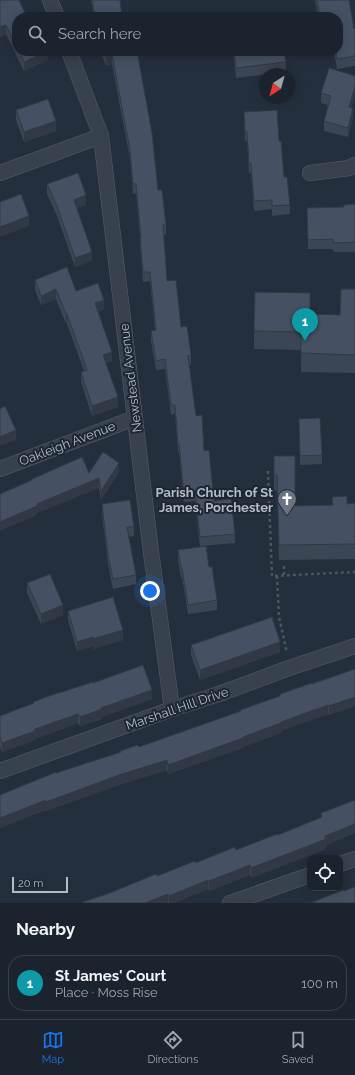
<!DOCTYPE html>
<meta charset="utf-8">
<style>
body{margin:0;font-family:Raleway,sans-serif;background:#242b36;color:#f1f3f6}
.controls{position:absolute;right:12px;bottom:12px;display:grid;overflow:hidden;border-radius:8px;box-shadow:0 2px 10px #0003}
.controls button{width:36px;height:36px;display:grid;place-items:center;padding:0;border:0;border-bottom:1px solid #39404a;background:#1b232e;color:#f1f3f6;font:20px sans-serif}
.compass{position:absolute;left:259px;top:68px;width:36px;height:36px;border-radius:50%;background:#1b232e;box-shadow:0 2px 10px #0003;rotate:216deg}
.scale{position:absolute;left:12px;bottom:10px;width:56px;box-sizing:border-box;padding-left:4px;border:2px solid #b4bcc9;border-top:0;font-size:11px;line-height:14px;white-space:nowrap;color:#b4bcc9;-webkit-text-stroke:3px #1d2633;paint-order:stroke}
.you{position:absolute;left:150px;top:591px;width:14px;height:14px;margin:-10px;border:3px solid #fff;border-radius:50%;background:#1a73e8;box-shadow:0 0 0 6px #1a73e833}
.badge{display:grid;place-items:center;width:26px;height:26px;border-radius:50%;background:#1a73e8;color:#fff;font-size:13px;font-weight:700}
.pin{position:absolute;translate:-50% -33px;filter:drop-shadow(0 1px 2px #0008)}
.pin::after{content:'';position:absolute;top:21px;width:14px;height:12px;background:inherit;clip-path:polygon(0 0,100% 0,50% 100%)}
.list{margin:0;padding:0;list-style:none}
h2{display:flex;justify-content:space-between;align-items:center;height:52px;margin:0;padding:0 16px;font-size:17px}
h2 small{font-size:13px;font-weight:400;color:#a0a4aa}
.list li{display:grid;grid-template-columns:26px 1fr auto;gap:12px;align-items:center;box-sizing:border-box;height:56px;margin:0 8px 8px;padding:0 8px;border:1px solid #39404a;border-radius:16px}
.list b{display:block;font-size:15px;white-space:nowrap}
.list p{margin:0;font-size:13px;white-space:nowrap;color:#a0a4aa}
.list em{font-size:13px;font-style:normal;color:#a0a4aa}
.icon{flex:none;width:22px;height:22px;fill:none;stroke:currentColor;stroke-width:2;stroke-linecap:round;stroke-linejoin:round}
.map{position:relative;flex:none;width:355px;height:903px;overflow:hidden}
.search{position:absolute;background:#1b232e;box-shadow:0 2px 10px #0003;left:12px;right:12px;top:12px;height:44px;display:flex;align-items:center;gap:10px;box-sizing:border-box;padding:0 14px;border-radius:16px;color:#a0a4aa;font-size:15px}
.sheet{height:116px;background:#1b232e}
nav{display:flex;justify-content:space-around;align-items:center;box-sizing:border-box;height:56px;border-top:1px solid #39404a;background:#1b232e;font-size:11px;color:#a0a4aa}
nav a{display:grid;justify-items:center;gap:2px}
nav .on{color:#1a73e8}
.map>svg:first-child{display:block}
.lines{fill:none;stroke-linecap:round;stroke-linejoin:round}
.street-casing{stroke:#565f6c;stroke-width:16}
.path{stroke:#44595c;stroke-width:2.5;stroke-dasharray:3 3;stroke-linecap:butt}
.street{stroke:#38414e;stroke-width:15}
.wall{fill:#3b4654}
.shaded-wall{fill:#303945}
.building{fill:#455162;stroke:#303945}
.labels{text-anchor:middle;stroke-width:4;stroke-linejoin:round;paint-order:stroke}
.street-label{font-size:13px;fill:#b4bcc9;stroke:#1d2633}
.poi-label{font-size:13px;font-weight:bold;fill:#b4bcc9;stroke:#1d2633;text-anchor:end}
</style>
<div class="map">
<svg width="355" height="903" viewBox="0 0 355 903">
<rect width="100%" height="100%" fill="#242f3e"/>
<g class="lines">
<!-- street casing -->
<g class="street-casing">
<g id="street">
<path d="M50,0L57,17"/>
<path d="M69,51L101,136L151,552L172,709"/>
<path d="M0,173L101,136"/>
<path d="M310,173L349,168L355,165"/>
<path d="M0,469L135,418"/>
<path d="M0,771L172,709L219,694L289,668L355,646"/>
<path d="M340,864L355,859"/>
<path d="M230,903L310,875"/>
</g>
</g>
<!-- path -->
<g class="path">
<path d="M268,471L272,576L355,572"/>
<path d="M284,566V576"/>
<path d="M277,576L279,617L287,653"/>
</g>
<!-- street -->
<use href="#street" class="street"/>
</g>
<!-- wall -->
<g class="wall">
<path d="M0,0L17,17V51H48V60L24,71L6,34L0,37Z"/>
<path d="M91,0H120L122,17H94Z"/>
<path d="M315,0H349L354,29L355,28V66L337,69L334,51H338V17H318Z"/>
<path d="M100,51H140V54H138L158,190L166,225V235H164L167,281L181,327L191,355V365H189L196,416L204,451L214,501L235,534V543L200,546L195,501L184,502L179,453H178L175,414L171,415L165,369L156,370L151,341V331L155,330L150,281L143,282L140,246V237L136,193L133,194L130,159L112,64L106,66Z"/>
<path d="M234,51L286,62V72L236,78L234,59Z"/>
<path d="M355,76V96L351,108L353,118L348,137L324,131V121L328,105L321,103V93Z"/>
<path d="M16,110L56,131L24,142L16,120Z"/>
<path d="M244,112L279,141L284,177L290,205V214L272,216V209L254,211L251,173H249L247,141H245L244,122Z"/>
<path d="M47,184L86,205L77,208L92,261L75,267L57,216L47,194Z"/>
<path d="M355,204V252H334L333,249H308L307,208L344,207Z"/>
<path d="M35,280L76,291L104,309L98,312L112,361L106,363L118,407L92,416L81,382V372L84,371L67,324H66L56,299L41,305L35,290Z"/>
<path d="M355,289V373L301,372V350L254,349V331L310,314L340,315Z"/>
<path d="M299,419L322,455V464L300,465Z"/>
<path d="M274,456L295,506L332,505L355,503V559L279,560L277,490L274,491Z"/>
<path d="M119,472L101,500L99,488L37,513V515L32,479L89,473Z"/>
<path d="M102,504L134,527V536L129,537L136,575V584L113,589L108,564L102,513Z"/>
<path d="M178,550L209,567L217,600V610L188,614L182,577L181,578L178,560Z"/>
<path d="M27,583L63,615L41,624L27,593Z"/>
<path d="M68,611L123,640L93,649V646L77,651L68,620Z"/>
<path d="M191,645L280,652L200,680L191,655Z"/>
<path d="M355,669V706L329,715L328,714L281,731V733L243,747V748L168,774L167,770L119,785L46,811V810L0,828V795L56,773L139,747L240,711L280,696V694Z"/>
<path d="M93,683L152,699L102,717V719L80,726L78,723L35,739V740L2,752L0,747V716Z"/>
<path d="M355,792V833L326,845V849L251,878L250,875L209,891L208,889L174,903H83L195,863L236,850L278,835L321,817V813L355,800Z"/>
</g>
<!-- shaded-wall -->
<g class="shaded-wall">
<path d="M6,25V34L0,37V27Z"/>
<path d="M48,51V60L24,71V62Z"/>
<path d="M136,51H140V54L136,55Z"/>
<path d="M112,54V64L106,66V57Z"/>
<path d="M355,87V96L349,116V107Z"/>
<path d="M353,108V118L348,137V128Z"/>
<path d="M56,121V131L24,142V132Z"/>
<path d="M86,195V205L74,209V200Z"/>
<path d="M29,216V226L0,237V227Z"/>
<path d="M92,252V261L75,267V258Z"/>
<path d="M56,289V299L41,305V296Z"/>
<path d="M104,300V309L95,313V303Z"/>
<rect x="66" y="314" width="1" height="10"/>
<path d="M112,352V361L103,364V355Z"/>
<path d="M118,397V407L92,416V406Z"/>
<path d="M16,430V440L0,446V437Z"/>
<path d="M119,463V472L101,500V491Z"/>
<path d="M99,478V488L37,513V515L0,531V522L37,504Z"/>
<path d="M63,605V615L41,624V614Z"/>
<path d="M123,630V640L93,649V639Z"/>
<path d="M93,637V646L77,651V642Z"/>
<path d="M280,642V652L200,680V670Z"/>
<path d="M152,690V699L102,717V719L80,726V717L101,708Z"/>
<path d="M355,697V706L329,715V706Z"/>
<path d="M328,705V714L281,731V733L243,747V748L168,774V765L243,737L281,722Z"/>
<path d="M78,714V723L35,739V740L2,752V743L35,729Z"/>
<path d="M167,760V770L119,785L46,811V802L119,775Z"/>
<path d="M46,800V810L0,828V818Z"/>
<path d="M355,824V833L326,845V849L251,878V868L325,836Z"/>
<path d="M250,865V875L209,891V881Z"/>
<path d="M208,880V889L174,903H169V896Z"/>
<path d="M168,894V903H145Z"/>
</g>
<!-- building -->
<g class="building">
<path d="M0,0H19L27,17H17V47L6,25L0,27Z"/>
<path d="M92,0H120L122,17H98L96,12H94Z"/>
<path d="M317,0H349L354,29L355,28V56L337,59L336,51H338V17H320Z"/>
<path d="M19,51H48L24,62Z"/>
<path d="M103,51H137L152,133L158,190H162L166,225H163L167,281L176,280L181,327L187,326L191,355L188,356L196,416L202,415L204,451L209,450L214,501L231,499L235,534L200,537L195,491L184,493L179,444H178L175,405H171L165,359L156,361L151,331L156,330L150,272H143L140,237H141L136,184H133L130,150L112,54L106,57Z"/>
<path d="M234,51H284L286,62L236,68Z"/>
<path d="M329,68L355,76V87L349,107L353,108L348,128L324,121L331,96L321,93Z"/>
<path d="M48,99L56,121L24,132L16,110Z"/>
<path d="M277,110L279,141H281L284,177H287L290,205L272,206V200L254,201L251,163H249L247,132H245L244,112Z"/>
<path d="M78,173L86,195L74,200L92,252L75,258L57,206L47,184Z"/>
<path d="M21,194L29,216L0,227V202Z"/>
<path d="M355,204V242L334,243L333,239L308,240L307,208L344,207V205Z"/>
<path d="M67,267L76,291L98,283L104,300L95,303L112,352L103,355L118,397L92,406L81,372L87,370L67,314H66L56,289L41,296L35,280Z"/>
<path d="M341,289H355V355L301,353V332L254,331L255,292L310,293V314L340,315Z"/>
<path d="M5,406L16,430L0,437V409Z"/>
<path d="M320,418L322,455L300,456L299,419Z"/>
<path d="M103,452L119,463L101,491L99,478L37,504V506L0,522V494L32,480V479L82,457L89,473Z"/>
<path d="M274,456H295V506L333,505L332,497L347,496V504L355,503V544L279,545L277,475H274Z"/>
<path d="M130,500L134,527H127L136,575L113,579L108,555L102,504Z"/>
<path d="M206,546L209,567H212L217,600L188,605L182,568H181L178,550Z"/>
<path d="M50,574L63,605L41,614L27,583Z"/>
<path d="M113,597L123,630L93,639V637L77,642L68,611Z"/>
<path d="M272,617L280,642L200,670L191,645Z"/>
<path d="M143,665L152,690L101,708L102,709L80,717L78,714L35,729V731L2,743L0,737V716L34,703L33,702L49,696L93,682V683Z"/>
<path d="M355,669V697L329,706L328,705L281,722V723L243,737V738L168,765L167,760L119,775L46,802V800L0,818V795L56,772V773L121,752L120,751L138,745L139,747L241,711L240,710L280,696V694L312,683V684Z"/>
<path d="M355,800V824L325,836L326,839L251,868L250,865L209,881L208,880L169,896L168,894L145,903H83V902L110,893L156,874L157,876L195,861V863L235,847L236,850L277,834L278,835L322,817L321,813Z"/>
<path d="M355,887V903H310L343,890L344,891Z"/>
</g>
<!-- icons -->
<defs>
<g id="church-pin" transform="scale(1)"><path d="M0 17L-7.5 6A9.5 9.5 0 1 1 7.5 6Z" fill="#6b7280" stroke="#1d2633"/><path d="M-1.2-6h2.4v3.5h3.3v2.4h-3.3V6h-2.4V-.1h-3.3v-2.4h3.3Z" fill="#fff"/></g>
</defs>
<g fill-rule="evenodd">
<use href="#church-pin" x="287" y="499"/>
</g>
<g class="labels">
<!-- street labels -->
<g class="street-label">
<text transform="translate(130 378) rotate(-97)" y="5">Newstead Avenue</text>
<text transform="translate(67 443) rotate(-21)" y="5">Oakleigh Avenue</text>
<text transform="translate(177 708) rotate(-19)" y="5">Marshall Hill Drive</text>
</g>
<!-- poi labels -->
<g class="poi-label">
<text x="273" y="497">Parish Church of St<tspan x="273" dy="15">James, Porchester</tspan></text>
</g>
</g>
</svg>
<div class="controls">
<button><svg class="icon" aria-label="locate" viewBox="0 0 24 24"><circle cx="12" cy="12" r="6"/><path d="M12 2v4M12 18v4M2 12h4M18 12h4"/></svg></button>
</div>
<svg class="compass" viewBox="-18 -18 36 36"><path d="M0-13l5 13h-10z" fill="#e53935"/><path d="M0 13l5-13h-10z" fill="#a0a4aa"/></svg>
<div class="scale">20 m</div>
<div class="you"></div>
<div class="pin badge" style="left:305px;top:341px;background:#0f9aa8">1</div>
<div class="search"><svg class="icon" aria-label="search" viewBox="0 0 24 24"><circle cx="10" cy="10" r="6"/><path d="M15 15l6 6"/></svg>Search here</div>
</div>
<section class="sheet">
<h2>Nearby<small></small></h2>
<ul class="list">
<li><span class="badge" style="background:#0f9aa8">1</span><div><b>St James' Court</b><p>Place · Moss Rise</p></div><em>100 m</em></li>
</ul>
</section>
<nav>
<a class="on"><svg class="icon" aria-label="map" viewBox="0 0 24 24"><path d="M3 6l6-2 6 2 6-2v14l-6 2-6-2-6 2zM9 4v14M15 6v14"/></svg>Map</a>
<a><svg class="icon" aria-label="directions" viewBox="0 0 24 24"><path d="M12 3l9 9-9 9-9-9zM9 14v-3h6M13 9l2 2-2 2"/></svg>Directions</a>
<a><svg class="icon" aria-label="saved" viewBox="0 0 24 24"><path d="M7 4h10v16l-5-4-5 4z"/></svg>Saved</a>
</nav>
